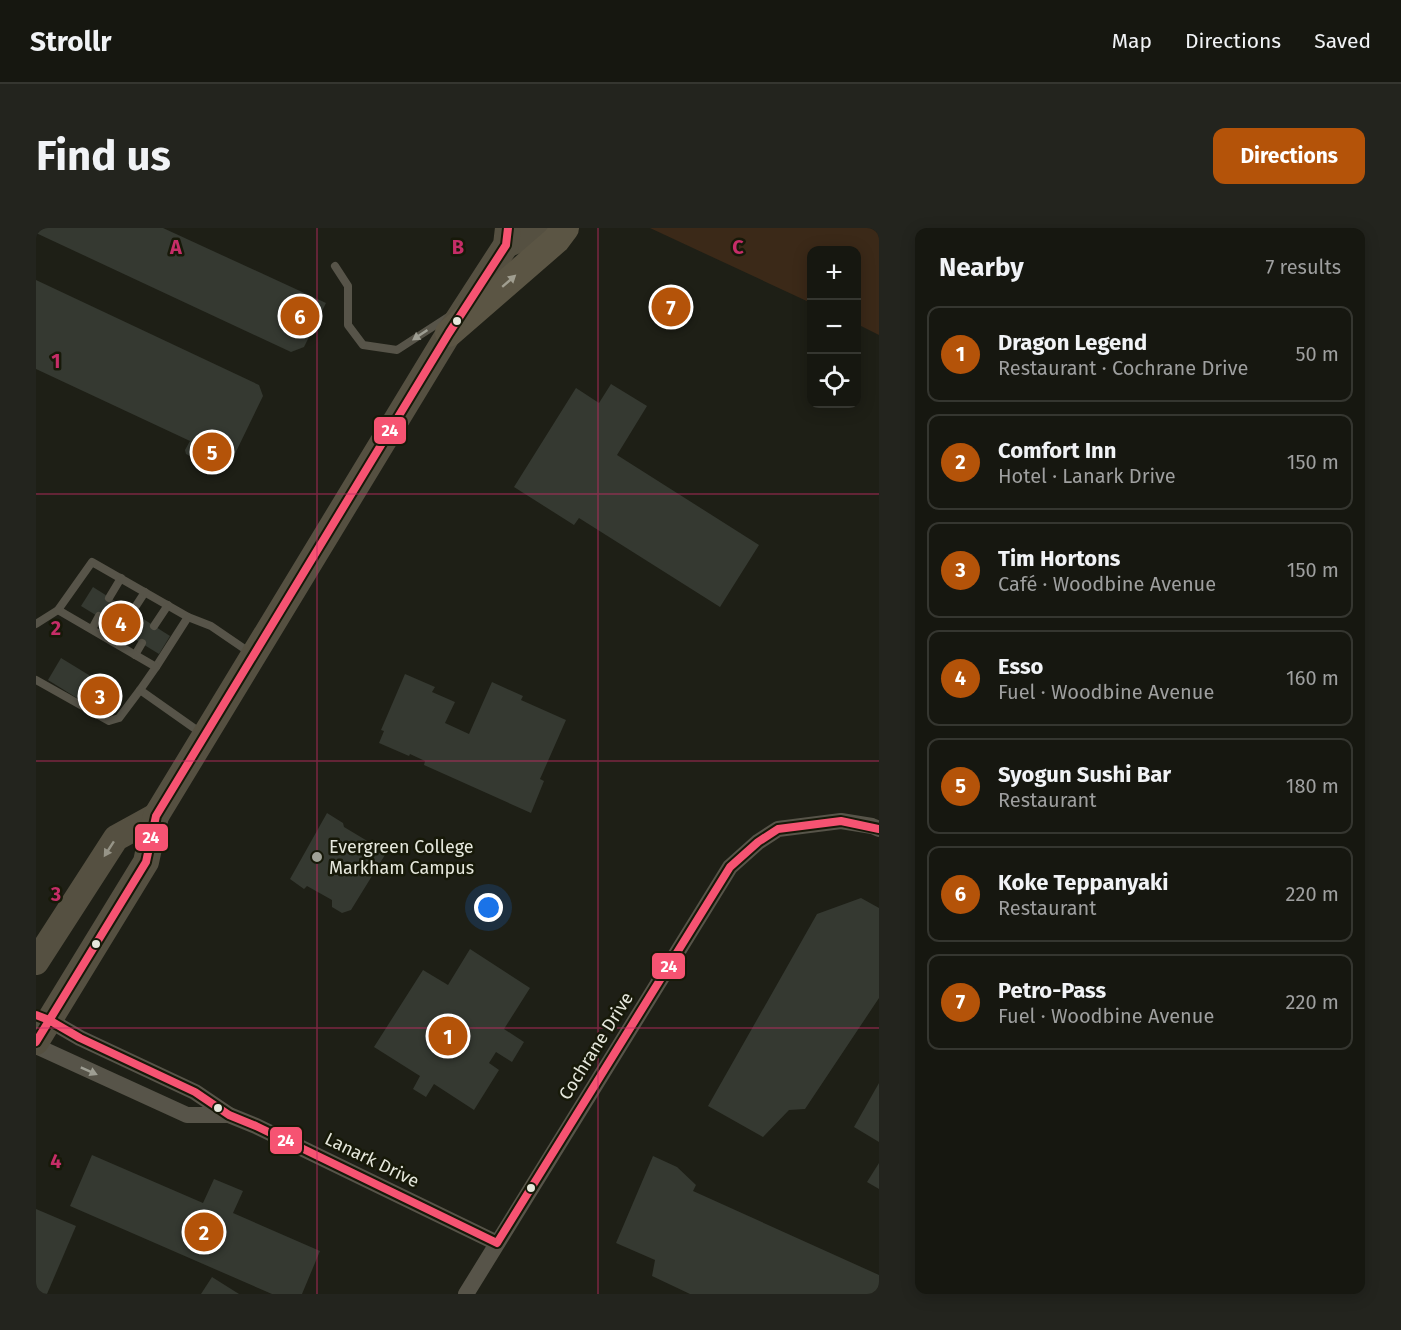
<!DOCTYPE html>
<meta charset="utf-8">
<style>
body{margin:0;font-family:"Fira Sans",sans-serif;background:#23241e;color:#f1f3f6}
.controls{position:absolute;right:18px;top:18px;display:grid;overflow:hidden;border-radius:12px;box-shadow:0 3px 15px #0003}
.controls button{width:54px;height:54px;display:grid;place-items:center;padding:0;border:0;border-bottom:2px solid #353630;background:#161710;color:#f1f3f6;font:30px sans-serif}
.you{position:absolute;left:453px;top:680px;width:21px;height:21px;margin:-15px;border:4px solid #fff;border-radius:50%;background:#1a73e8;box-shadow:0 0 0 9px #1a73e833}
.badge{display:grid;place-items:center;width:39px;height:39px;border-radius:50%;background:#b45309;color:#fff;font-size:20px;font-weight:700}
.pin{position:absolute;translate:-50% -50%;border:3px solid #fff;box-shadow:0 2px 6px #0006}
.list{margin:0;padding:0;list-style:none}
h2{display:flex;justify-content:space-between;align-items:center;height:78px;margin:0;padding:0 24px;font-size:26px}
h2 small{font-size:20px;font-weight:400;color:#9e9f9f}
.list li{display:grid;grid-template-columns:39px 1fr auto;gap:18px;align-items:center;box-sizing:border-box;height:96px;margin:0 12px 12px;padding:0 12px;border:2px solid #353630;border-radius:12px}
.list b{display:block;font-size:22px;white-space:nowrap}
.list p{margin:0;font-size:20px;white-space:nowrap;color:#9e9f9f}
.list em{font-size:20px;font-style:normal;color:#9e9f9f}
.icon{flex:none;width:33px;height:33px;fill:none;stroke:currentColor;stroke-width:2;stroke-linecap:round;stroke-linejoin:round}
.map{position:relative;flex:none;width:843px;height:1066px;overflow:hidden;border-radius:12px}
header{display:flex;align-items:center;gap:36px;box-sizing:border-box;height:84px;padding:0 30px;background:#161710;border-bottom:2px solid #353630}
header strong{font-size:28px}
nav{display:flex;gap:33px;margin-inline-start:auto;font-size:21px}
.intro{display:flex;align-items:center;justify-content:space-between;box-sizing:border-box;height:144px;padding:0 36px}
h1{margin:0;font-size:42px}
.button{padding:15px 27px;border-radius:12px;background:#b45309;color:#fff;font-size:21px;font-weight:700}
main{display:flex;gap:36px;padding:0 36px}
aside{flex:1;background:#161710;border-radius:12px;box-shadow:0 3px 15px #0003}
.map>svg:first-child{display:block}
.green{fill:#3b2918}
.building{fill:#353931}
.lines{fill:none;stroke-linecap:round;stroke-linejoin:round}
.lane{stroke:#575449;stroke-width:8}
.street{stroke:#575449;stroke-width:16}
.primary{stroke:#555041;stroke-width:26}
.highway{stroke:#5b5544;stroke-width:28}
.bus-1-casing{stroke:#171909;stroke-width:12}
.bus-1{stroke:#f65372;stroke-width:8}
.oneway{fill:#a09e90}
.oneway2{fill:#9e9e93}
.oneway3{fill:#969487}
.grid{fill:none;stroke:#c62d68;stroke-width:1.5;stroke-opacity:0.55}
.bus-dot{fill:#e6e8dd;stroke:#171909;stroke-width:2}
.poi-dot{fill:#a0a297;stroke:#171909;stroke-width:2}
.labels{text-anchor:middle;stroke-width:5;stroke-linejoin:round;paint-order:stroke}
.poi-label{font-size:18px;fill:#e6e8dd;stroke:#171909;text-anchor:start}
.street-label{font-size:18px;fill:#e6e8dd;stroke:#171909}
.grid-label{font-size:20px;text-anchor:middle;font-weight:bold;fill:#c62d68;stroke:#171909;stroke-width:5;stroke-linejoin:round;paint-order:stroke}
.line-badge{stroke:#171909;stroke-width:2}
.badge-label{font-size:16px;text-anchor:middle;font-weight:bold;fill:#fff}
</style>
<header>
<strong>Strollr</strong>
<nav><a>Map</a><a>Directions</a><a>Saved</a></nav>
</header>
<div class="intro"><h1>Find us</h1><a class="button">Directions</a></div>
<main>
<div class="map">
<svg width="843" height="1066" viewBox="0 0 843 1066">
<rect width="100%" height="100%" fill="#1e1f16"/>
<!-- green -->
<path class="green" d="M614,0H843V107L821,96L820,22H776L775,75Z"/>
<!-- building -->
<g class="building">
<path d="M0,0H127L290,75L268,119L255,124L0,5Z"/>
<path d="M0,52L223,157L227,168L193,238L181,242L150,226L149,222L154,213L0,141Z"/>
<path d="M575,156L611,178L581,227L723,317L684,379L543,290L538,297L478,259L540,160L563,175Z"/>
<path d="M57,359L134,408L123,426L45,378Z"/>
<path d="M25,430L79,463L65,485L12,452Z"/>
<path d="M369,446L399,459L396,464L419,474L409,495L433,506L456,454L487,468L485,472L530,492L504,551L508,553L495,585L388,537L389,533L374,526L373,528L343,515L348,503L345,502Z"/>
<path d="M291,585L307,595L308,599L333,614L338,613L352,622L315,682L306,685L296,679V672L271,658L268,661L254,651Z"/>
<path d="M825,670L843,680V770L769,881L753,882L727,909L672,878L781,686Z"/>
<path d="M434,721L494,760L468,801L488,814L476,834L460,824L453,835L463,842L438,882L398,856L390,869L377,861L384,848L338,819L387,742L412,757Z"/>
<path d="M843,855V914L818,899Z"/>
<path d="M56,927L167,975L178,951L207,963L197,985L284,1023L266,1066H236L34,978Z"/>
<path d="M617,928L641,939L660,957L657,963L843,1047V1066H654L616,1048L619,1032L580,1015Z"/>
<path d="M843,935V961L831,954Z"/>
<path d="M0,981L40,998L11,1066H0Z"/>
<path d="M176,1049L203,1066H165Z"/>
</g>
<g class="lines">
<!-- lane -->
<g class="lane">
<path d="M299,38L312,58V97L327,117L361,122L412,89"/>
<path d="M73,370L85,350"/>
<path d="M96,384L109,364"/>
<path d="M0,396L22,382"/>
<path d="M118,398L132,377"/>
<path d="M56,401L63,388"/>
<path d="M79,414L86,403"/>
<path d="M99,427L106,415"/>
<path d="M120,439L152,389"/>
<path d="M0,452L73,493L83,490L104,462"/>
<path d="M165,505L104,462L120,439L22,382L56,334L152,389L175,398L216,426"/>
</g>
<!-- street -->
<g class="street">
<path d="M13,792L44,810L159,864L193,887L220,898L461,1015"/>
<path d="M0,818L151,887H193"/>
<path d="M430,1066L694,639L722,614L742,601L805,593L836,598L843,601"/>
</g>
<!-- primary -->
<g class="primary">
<path d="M470,17L496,6L500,0"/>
<path d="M0,734L80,610L120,588"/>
<path d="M0,814L110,634L120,588L413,105L470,17L472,0"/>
</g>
<!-- highway -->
<path class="highway" d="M413,105L520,12L529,0"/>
<!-- bus-1 casing -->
<g class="bus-1-casing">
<g id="bus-1">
<path d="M0,787L13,792L44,810L159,864L193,887L220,898L461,1015L694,639L722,614L742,601L805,593L843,601"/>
<path d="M0,814L110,634L120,588L413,105L470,17L472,0"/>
</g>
</g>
<!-- bus-1 -->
<use href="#bus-1" class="bus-1"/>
</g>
<!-- one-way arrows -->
<defs><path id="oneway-solid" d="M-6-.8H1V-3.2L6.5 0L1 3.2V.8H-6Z" transform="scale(1.5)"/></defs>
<use class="oneway" href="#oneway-solid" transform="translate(473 53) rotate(-41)"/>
<g class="oneway2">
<use href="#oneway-solid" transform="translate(384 107) rotate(146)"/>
<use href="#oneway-solid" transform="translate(53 843) rotate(24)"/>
</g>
<use class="oneway3" href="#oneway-solid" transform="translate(73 621) rotate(123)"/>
<!-- grid -->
<path class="grid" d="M281,0V1066M562,0V1066M0,266H843M0,533H843M0,800H843"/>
<!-- markers -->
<g class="bus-dot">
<circle cx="421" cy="93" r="5"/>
<circle cx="60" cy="716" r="5"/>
<circle cx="182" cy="880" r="5"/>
<circle cx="495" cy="960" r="5"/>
</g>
<circle class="poi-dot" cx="281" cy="629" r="6"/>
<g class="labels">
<!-- poi labels -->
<g class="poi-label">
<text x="293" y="625">Evergreen College<tspan x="293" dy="21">Markham Campus</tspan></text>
</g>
<!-- street labels -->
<g class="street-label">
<text transform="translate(560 818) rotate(-58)" y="6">Cochrane Drive</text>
<text transform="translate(336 932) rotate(26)" y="6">Lanark Drive</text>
</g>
</g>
<g class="grid-label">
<text x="140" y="26">A</text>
<text x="422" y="26">B</text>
<text x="702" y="26">C</text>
<text x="20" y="140">1</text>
<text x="20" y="407">2</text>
<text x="20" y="673">3</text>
<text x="20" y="940">4</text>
</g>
<g class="line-badge">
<rect x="337" y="188" width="34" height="29" rx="6" fill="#f65372"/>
<rect x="98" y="595" width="35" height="29" rx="6" fill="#f65372"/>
<rect x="615" y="724" width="35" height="28" rx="6" fill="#f65372"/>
<rect x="233" y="898" width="34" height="29" rx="6" fill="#f65372"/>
</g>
<g class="badge-label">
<text x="354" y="208">24</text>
<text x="115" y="615">24</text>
<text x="633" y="744">24</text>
<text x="250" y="918">24</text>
</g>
</svg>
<div class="controls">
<button>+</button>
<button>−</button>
<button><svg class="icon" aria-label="locate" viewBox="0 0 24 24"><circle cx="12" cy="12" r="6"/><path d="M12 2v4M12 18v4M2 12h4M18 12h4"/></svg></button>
</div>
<div class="you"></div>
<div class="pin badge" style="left:412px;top:808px">1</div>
<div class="pin badge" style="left:168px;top:1004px">2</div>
<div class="pin badge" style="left:64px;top:468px">3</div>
<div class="pin badge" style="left:85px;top:395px">4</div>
<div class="pin badge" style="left:176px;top:224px">5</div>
<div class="pin badge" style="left:264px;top:88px">6</div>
<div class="pin badge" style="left:635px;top:79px">7</div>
</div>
<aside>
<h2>Nearby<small>7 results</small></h2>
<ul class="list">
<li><span class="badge">1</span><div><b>Dragon Legend</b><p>Restaurant · Cochrane Drive</p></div><em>50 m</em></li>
<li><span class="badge">2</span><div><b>Comfort Inn</b><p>Hotel · Lanark Drive</p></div><em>150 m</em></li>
<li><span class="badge">3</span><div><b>Tim Hortons</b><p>Café · Woodbine Avenue</p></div><em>150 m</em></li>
<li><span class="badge">4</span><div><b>Esso</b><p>Fuel · Woodbine Avenue</p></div><em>160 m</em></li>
<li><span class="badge">5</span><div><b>Syogun Sushi Bar</b><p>Restaurant</p></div><em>180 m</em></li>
<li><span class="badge">6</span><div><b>Koke Teppanyaki</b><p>Restaurant</p></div><em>220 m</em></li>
<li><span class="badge">7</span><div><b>Petro-Pass</b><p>Fuel · Woodbine Avenue</p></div><em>220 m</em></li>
</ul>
</aside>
</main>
